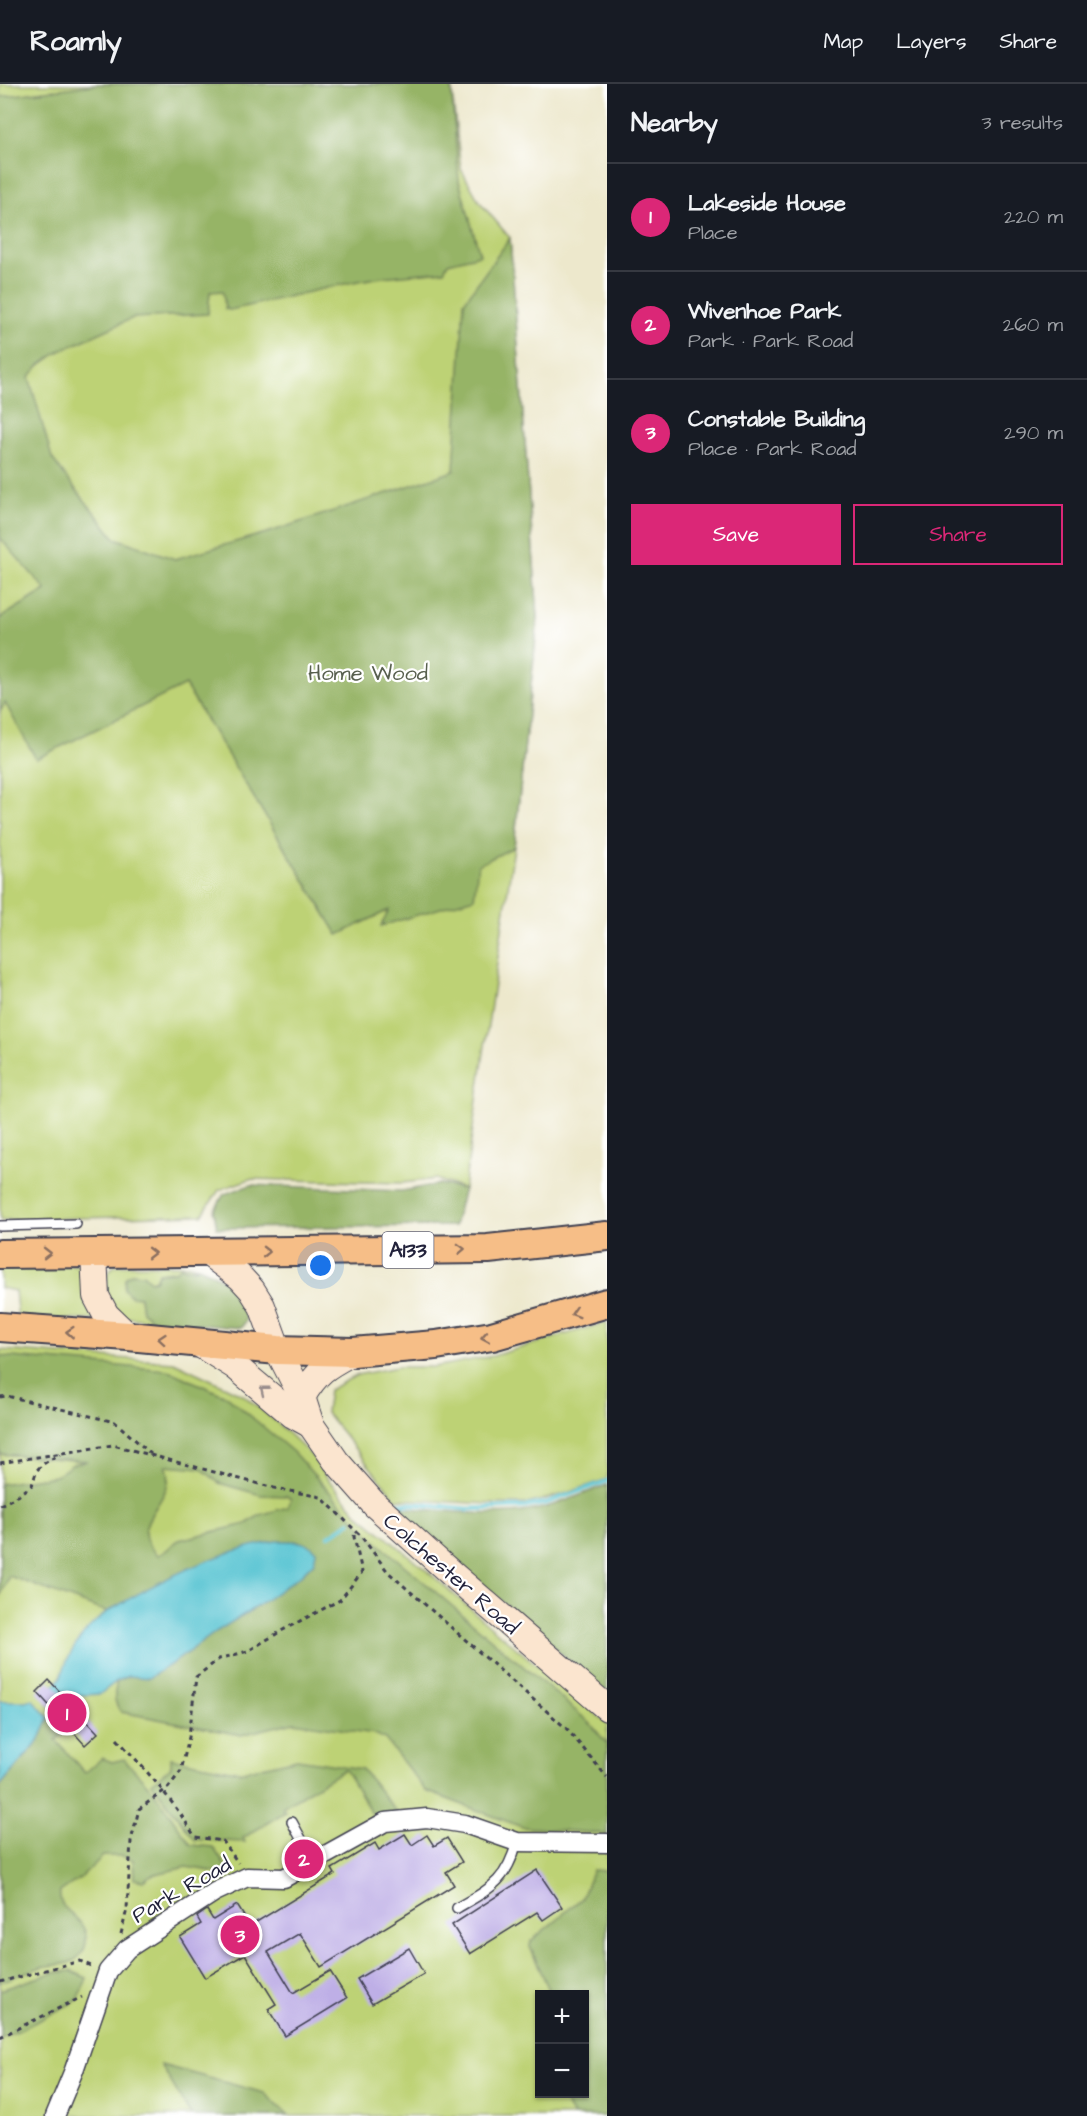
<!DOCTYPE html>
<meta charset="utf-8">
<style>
body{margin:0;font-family:"Architects Daughter",sans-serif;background:#242831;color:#f1f3f6}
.controls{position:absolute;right:18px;bottom:18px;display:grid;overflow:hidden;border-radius:0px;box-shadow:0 2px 4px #0004}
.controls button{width:54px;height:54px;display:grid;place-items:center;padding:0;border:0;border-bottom:2px solid #363941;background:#171b24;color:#f1f3f6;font:30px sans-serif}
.you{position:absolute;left:321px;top:1182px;width:21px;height:21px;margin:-15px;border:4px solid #fff;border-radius:50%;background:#1a73e8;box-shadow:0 0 0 9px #1a73e833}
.badge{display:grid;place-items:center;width:39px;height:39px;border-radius:50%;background:#db2777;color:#fff;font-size:20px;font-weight:700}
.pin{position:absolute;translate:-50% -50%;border:3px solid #fff;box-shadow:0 2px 6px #0006}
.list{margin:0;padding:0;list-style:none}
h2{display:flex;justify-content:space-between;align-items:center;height:78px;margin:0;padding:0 24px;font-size:26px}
h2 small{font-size:20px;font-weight:400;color:#9ea1a6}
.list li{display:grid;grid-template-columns:39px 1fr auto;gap:18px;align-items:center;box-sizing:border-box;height:108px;padding:0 24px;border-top:2px solid #363941}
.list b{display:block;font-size:22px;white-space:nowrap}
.list p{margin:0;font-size:20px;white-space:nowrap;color:#9ea1a6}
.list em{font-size:20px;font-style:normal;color:#9ea1a6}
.actions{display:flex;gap:12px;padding:18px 24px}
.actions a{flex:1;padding:14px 0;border:2px solid #db2777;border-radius:0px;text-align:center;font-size:21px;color:#db2777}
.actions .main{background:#db2777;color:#fff}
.map{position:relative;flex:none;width:607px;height:2032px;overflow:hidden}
header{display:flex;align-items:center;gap:36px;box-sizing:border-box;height:84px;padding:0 30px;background:#171b24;border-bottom:2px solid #363941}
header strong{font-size:28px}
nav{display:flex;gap:33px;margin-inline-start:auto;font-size:21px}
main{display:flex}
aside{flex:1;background:#171b24}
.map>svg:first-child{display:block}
.green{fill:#bdd275;stroke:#707a58;stroke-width:1.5;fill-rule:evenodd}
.forest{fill:#96b466;stroke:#5c6b50;stroke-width:1.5;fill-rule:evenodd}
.water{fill:#5ac5d3;stroke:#3e7487;stroke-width:1.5}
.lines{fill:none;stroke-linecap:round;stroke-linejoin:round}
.stream{stroke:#5ac5d3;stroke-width:4.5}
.building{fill:#beafe6}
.service-casing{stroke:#404051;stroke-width:12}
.minor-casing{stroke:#404051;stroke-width:21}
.secondary-casing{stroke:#404051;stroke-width:28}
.primary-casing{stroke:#404051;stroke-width:32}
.path{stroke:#404051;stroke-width:3;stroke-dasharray:4.5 4.5;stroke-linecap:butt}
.service{stroke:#fff;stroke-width:9}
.minor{stroke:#fff;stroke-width:18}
.secondary{stroke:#fbe5cf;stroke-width:26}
.primary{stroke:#f6be87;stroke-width:28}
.oneway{stroke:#8c7061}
.oneway2{stroke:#998d8c}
.labels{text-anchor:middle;stroke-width:4.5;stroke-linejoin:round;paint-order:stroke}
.shield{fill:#fff;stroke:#646476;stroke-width:1.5}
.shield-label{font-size:21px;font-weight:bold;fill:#22223b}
.park-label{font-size:22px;fill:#58604f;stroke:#fff}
.street-label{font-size:22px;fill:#22223b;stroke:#fff}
</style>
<header>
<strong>Roamly</strong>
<nav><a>Map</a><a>Layers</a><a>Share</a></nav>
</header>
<main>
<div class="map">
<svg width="607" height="2032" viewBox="0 0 607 2032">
<rect width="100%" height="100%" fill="#fff"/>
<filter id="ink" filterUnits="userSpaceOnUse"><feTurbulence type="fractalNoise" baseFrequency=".0167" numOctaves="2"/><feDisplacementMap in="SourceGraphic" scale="12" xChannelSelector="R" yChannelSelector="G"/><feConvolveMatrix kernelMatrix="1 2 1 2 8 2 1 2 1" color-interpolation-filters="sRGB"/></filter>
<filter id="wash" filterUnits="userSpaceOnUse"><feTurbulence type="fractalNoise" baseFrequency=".008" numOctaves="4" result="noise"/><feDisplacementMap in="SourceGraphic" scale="24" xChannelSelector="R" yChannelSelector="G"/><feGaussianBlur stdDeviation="1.35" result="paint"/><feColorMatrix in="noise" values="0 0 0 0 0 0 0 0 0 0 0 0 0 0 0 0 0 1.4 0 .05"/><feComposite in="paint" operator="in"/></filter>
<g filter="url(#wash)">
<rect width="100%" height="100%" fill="#ede8cc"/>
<!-- green -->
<g class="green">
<path d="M0,0H451L461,85L479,117L510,154L538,534L514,763L464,1105L436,1095L402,1099L250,1095L219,1106L202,1131L0,1136Z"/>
<path d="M0,1180L82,1181L96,1236L18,1235L15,1207L0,1204Z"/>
<path d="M119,1181H189L199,1183L159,1189L155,1196L149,1197L140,1213L142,1227L154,1237L123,1233L106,1214L107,1190L113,1183Z"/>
<path d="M607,1238V1395L564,1410L527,1420H493L396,1415L326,1329L329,1306L357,1291L397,1283H434L493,1272Z"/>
<path d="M0,1266L174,1278L243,1311L275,1337L312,1372L325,1392L357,1429L425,1485L497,1548L607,1639V2032H0ZM540,1910H584V2010H540Z"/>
</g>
<!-- forest -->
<g class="forest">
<path d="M99,0H451L459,97L480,171L448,179L444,187L382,193L353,198L230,226L225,225L223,207L210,208L208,230L133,234L60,267L40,281L29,293L52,374L65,392L115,454L175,475L270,448L454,387L464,218L510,154L538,534L514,763L478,781L474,814L381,842L389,826L338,851L185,601L36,675L5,619L0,628V534L46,506L0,454V13Z"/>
<path d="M440,1100L464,1105L454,1142L217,1144L214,1127L224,1110L251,1101L402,1107Z"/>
<path d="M180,1183L195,1185L199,1183C215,1190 235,1202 243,1218C246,1223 245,1232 246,1237L241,1244L154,1237L142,1227L140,1213L131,1212L124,1205L125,1194L132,1189L143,1190L150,1197L155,1196L158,1189L174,1188Z"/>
<path d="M0,1272L167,1286L228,1313L293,1368L372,1454L590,1639L607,1660V1750L522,1743L426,1707L385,1655L375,1650L294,1638L241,1651L121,1628C113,1618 114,1610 117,1597L128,1592L149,1593L173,1579L217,1547L256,1523L302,1490L314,1478L298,1457L123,1519L107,1528L9,1492L0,1513V1400L56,1392L73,1380L87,1377L0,1370ZM166,1381L201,1384L219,1399L261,1411L287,1412L291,1415L288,1423L260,1431L246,1440L179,1456C171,1460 166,1469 158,1471C119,1439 182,1416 166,1381Z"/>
<path d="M607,1401V1610L394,1423C438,1425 483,1434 528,1427C555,1423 581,1410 607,1401Z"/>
<path d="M49,1634L63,1650L56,1656L85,1689L102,1674L112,1678L124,1675L155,1709L191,1761L213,1763L232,1792L222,1798L217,1788L186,1783L151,1791L143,1797L134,1795L133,1776L122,1772H103L83,1792L60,1808C58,1821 67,1825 76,1834C91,1848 90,1871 68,1879C61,1881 53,1881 45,1882C30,1886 15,1893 0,1898V1702L40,1655Z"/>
<path d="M171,1674L240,1688L297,1675L362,1685L399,1731L377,1738L345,1685L282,1723L285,1728L243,1754L245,1758L195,1756L152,1699L171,1683Z"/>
<path d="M593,1786L607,1787V2032H573L560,2010H584V1910H551L530,1863L531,1857L582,1814Z"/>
<path d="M71,1887L87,1894L78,1916L20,1946L0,1954V1906L52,1889Z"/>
<path d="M161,1981L264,2009L289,2032H191Z"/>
</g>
<!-- water -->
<g class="water">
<path d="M276,1457C290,1457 306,1455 316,1467L314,1478L302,1490L256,1523L217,1547L173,1579L149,1594L128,1592L117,1597L100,1610L69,1612L64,1607L60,1610L53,1602C64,1592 61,1590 67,1577C76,1557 89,1541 107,1528C158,1497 216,1467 276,1457Z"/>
<path d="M32,1615L49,1634L40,1655L0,1702V1617H25Z"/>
</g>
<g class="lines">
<!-- stream -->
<g class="stream">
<path d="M386,1420H417L468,1425L525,1423L546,1419L607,1397"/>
<path d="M329,1452L350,1438"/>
</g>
</g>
<g id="blocks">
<!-- building -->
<g class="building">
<path d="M49,1596L98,1649L85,1661L37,1608Z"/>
<path d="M405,1750L412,1761L427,1751L434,1762L447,1754L462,1778L446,1788L454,1801L321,1883L300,1849L268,1868L293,1909L330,1887L347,1914L285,1952L268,1925L276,1920L245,1870L205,1894L180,1853L201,1840L197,1833L207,1826L213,1836L237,1821L250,1842L335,1790L332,1785L375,1759L379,1766Z"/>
<path d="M537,1786L562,1823L543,1836L537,1828L470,1870L452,1841Z"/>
<path d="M409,1864L424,1890L372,1920L357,1895Z"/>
</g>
</g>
</g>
<g filter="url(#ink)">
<use href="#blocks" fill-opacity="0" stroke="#404051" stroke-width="1.5"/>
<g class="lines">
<!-- service casing -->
<g class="service-casing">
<g id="service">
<path d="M0,1142L76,1140"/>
<path d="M292,1738L313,1777"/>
<path d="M457,1824C491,1804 506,1798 517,1758"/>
</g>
</g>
<!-- minor casing -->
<g class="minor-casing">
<path id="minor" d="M55,2032L74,1986L108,1887L127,1865L215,1808L247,1793L284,1794L385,1738L427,1734L465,1740L517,1758L607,1759"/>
</g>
<!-- secondary casing -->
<g class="secondary-casing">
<g id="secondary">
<path d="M94,1169L96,1212L106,1231L128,1252"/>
<path d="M208,1169L240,1193L252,1206L262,1222L278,1266L302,1313L311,1341L336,1377L374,1420L452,1490L607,1624"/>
<path d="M196,1258L236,1283L293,1331L311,1341"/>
<path d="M302,1313C318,1286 327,1282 353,1268"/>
</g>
</g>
<!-- primary casing -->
<g class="primary-casing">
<g id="primary">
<path d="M0,1170L488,1165L607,1152"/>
<path d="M0,1243L128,1252L278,1266L353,1268L436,1261L492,1252L607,1219"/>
</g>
</g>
<!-- path -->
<g class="path">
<path d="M0,1313L7,1312L115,1338L151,1370"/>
<path d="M0,1379L113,1361L274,1404L321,1413L361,1452L388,1488L567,1645L607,1693"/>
<path d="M0,1421L18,1412L32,1401L37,1386L43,1380L60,1370"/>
<path d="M117,1655C146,1686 174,1717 195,1753L223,1757L238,1779"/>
<path d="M121,1850L127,1825L131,1757L139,1725L168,1704L181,1687L189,1653L196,1593L219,1575L248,1567L283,1546L340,1516L362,1488L354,1453L355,1447"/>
<path d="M0,1898L80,1877L93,1883"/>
<path d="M0,1953L82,1913"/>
</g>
<!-- service -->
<use href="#service" class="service"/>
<!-- minor -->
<use href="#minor" class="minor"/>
<!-- secondary -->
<use href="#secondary" class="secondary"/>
<!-- primary -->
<use href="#primary" class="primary"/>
</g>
<!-- one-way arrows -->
<defs><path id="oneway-chevron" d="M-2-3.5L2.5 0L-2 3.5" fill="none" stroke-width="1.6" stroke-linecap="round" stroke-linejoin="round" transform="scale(1.5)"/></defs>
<g class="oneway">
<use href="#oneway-chevron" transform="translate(461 1165) rotate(-2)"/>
<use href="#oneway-chevron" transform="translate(266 1168) rotate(-1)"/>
<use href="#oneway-chevron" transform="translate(47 1169)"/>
<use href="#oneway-chevron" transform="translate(151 1169)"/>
<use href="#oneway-chevron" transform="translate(575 1229) rotate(163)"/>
<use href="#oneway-chevron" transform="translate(70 1248) rotate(-176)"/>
<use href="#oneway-chevron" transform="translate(485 1253) rotate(170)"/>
<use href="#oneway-chevron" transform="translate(162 1255) rotate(-175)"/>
</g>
<use class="oneway2" href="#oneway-chevron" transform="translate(264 1306) rotate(-141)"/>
</g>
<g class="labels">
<!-- shield labels -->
<rect class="shield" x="382.5" y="1148" width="51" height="36" rx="4.5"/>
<g class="shield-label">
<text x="408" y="1173">A133</text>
</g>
<!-- park labels -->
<g class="park-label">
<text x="368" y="596">Home Wood</text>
</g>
<!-- street labels -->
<g class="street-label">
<text transform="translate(452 1489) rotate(41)" y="8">Colchester Road</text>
<text transform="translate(181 1805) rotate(-30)" y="8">Park Road</text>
</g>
</g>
</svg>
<div class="controls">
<button>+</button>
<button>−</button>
</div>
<div class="you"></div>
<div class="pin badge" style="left:67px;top:1629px">1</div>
<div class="pin badge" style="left:304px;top:1775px">2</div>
<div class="pin badge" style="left:240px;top:1851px">3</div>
</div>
<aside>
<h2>Nearby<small>3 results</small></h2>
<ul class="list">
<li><span class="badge">1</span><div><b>Lakeside House</b><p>Place</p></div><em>220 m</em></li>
<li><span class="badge">2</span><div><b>Wivenhoe Park</b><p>Park · Park Road</p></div><em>260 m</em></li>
<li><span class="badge">3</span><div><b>Constable Building</b><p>Place · Park Road</p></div><em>290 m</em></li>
</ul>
<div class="actions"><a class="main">Save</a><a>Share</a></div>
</aside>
</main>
